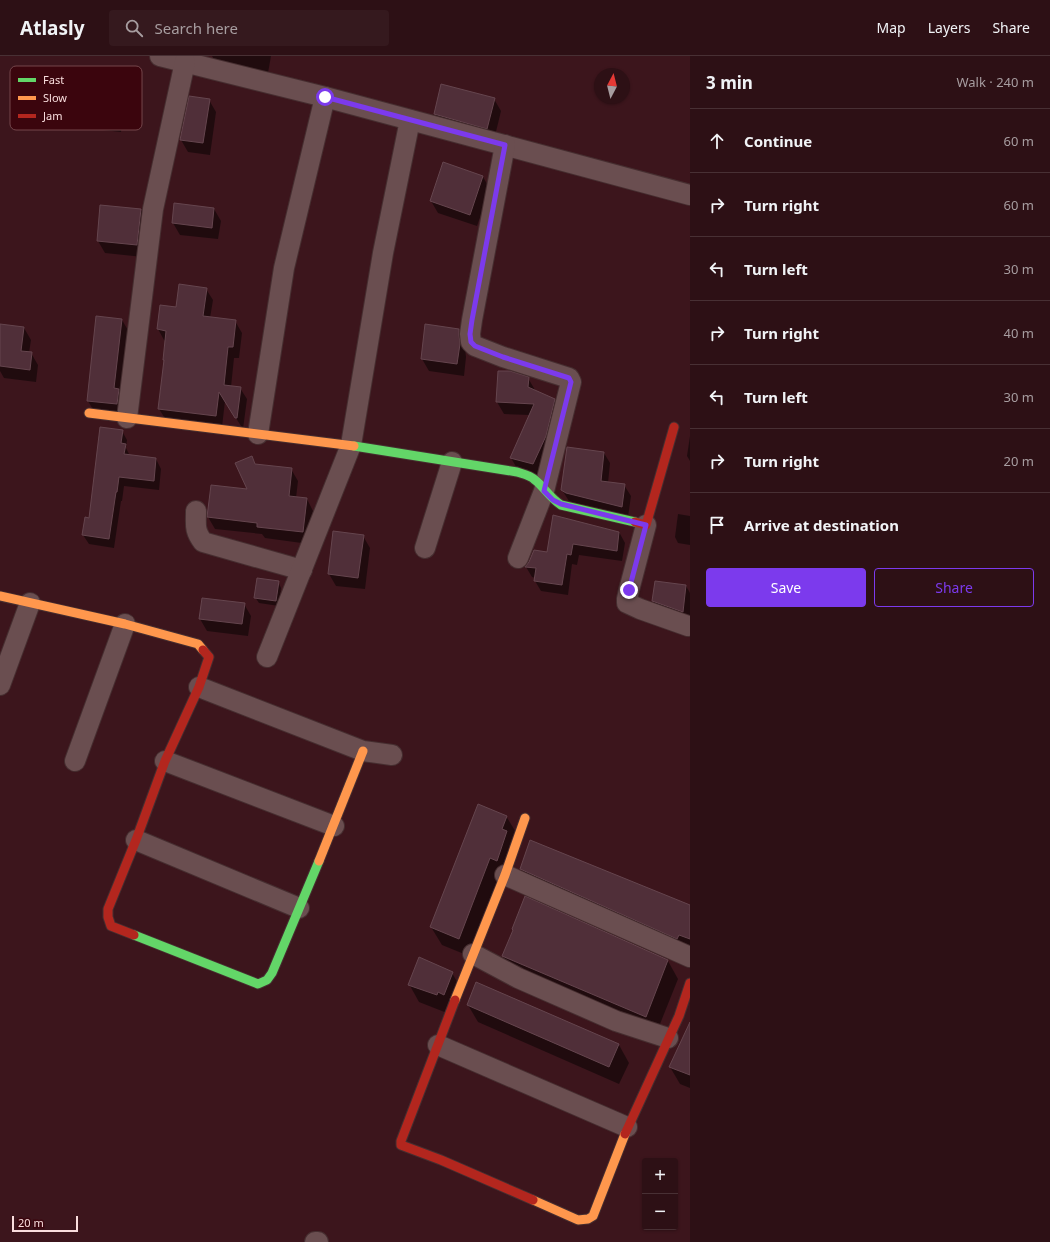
<!DOCTYPE html>
<meta charset="utf-8">
<style>
body{margin:0;font-family:"Noto Sans",sans-serif;background:#35191e;color:#f1f3f6}
.controls{position:absolute;right:12px;bottom:12px;display:grid;overflow:hidden;border-radius:4px;box-shadow:0 1px 3px #0004}
.controls button{width:36px;height:36px;display:grid;place-items:center;padding:0;border:0;border-bottom:1px solid #483034;background:#2d1015;color:#f1f3f6;font:20px sans-serif}
.compass{position:absolute;left:594px;top:12px;width:36px;height:36px;border-radius:50%;background:#2d1015;box-shadow:0 1px 3px #0004;rotate:7deg}
.scale{position:absolute;left:12px;bottom:10px;width:66px;box-sizing:border-box;padding-left:4px;border:2px solid #f9dddd;border-top:0;font-size:11px;line-height:14px;white-space:nowrap;color:#f9dddd;-webkit-text-stroke:3px #3b050d;paint-order:stroke}
.stop{position:absolute;width:12px;height:12px;margin:-9px;border:3px solid #7c3aed;border-radius:50%;background:#fff}
.stop.end{background:#7c3aed;border-color:#fff;box-shadow:0 1px 4px #0008}
.list{margin:0;padding:0;list-style:none}
h2{display:flex;justify-content:space-between;align-items:center;height:52px;margin:0;padding:0 16px;font-size:17px}
h2 small{font-size:13px;font-weight:400;color:#a79da0}
.list li{display:grid;grid-template-columns:26px 1fr auto;gap:12px;align-items:center;box-sizing:border-box;height:64px;padding:0 16px;border-top:1px solid #483034}
.list b{display:block;font-size:15px;white-space:nowrap}
.list em{font-size:13px;font-style:normal;color:#a79da0}
.actions{display:flex;gap:8px;padding:12px 16px}
.actions a{flex:1;padding:9px 0;border:1px solid #7c3aed;border-radius:4px;text-align:center;font-size:14px;color:#7c3aed}
.actions .main{background:#7c3aed;color:#fff}
.icon{flex:none;width:22px;height:22px;fill:none;stroke:currentColor;stroke-width:2;stroke-linecap:round;stroke-linejoin:round}
.map{position:relative;flex:none;width:690px;height:1186px;overflow:hidden}
header{display:flex;align-items:center;gap:24px;box-sizing:border-box;height:56px;padding:0 20px;background:#2d1015;border-bottom:1px solid #483034}
header strong{font-size:19px}
nav{display:flex;gap:22px;margin-inline-start:auto;font-size:14px}
.search{width:280px;height:36px;background:#35191e;display:flex;align-items:center;gap:10px;box-sizing:border-box;padding:0 14px;border-radius:4px;color:#a79da0;font-size:15px}
main{display:flex}
aside{flex:1;background:#2d1015}
.map>svg:first-child{display:block}
.shadow{fill:#0007}
.building{fill:#502f39;stroke:#65454e}
.lines{fill:none;stroke-linecap:round;stroke-linejoin:round}
.street-casing{stroke:#462e30;stroke-width:22}
.fast-casing{stroke:#462e30;stroke-width:11}
.slow-casing{stroke:#462e30;stroke-width:11}
.jam-casing{stroke:#462e30;stroke-width:11}
.street{stroke:#6a4e50;stroke-width:20}
.fast{stroke:#63d668;stroke-width:9}
.slow{stroke:#ff974d;stroke-width:9}
.jam{stroke:#b3261e;stroke-width:9}
.route{stroke:#7c3aed;stroke-width:5}
.key{fill:#3b050d;stroke:#74464b;stroke-width:1}
.key-label{font-size:11px;fill:#f9dddd}
</style>
<header>
<strong>Atlasly</strong>
<div class="search"><svg class="icon" aria-label="search" viewBox="0 0 24 24"><circle cx="10" cy="10" r="6"/><path d="M15 15l6 6"/></svg>Search here</div>
<nav><a>Map</a><a>Layers</a><a>Share</a></nav>
</header>
<main>
<div class="map">
<svg width="690" height="1186" viewBox="0 0 690 1186">
<rect width="100%" height="100%" fill="#3c151c"/>
<!-- shadow -->
<g class="shadow">
<path d="M212,0H271L268,17L218,10Z"/>
<path d="M119,24L125,36L121,76L86,72L79,60Z"/>
<path d="M494,43L501,55L494,84L442,70L435,58Z"/>
<path d="M209,44L216,56L210,99L188,96L181,84Z"/>
<path d="M444,108L483,121L490,133L477,170L438,157L431,145Z"/>
<path d="M214,153L221,165L218,183L180,179L173,167Z"/>
<path d="M141,154L148,166L143,201L105,197L98,185Z"/>
<path d="M206,233L213,244L210,262L235,265L242,277L239,302H234L231,331L240,332L247,343L243,373L225,345L222,371L166,364L159,353L165,306L164,304L166,285L164,284L158,273L161,250L177,252Z"/>
<path d="M122,264L129,276L124,360L95,357L88,345Z"/>
<path d="M0,269L24,272L31,284L29,297H31L38,309L36,326L4,322L0,315Z"/>
<path d="M458,274L465,286V292L466,301L464,320L429,315L422,303Z"/>
<path d="M528,322L535,334L554,344L561,356L540,420L518,414L511,402L530,359L504,358L497,346Z"/>
<path d="M122,375L127,384L126,392L130,400L156,403L161,413L159,434L124,430L122,445H121L114,492L89,488L83,479Z"/>
<path d="M690,380V405L687,400Z"/>
<path d="M604,397L610,407L608,427L624,429L631,440L628,461L569,445L562,434Z"/>
<path d="M251,401L256,409L291,413L298,425L296,442L307,443L313,455L309,488L265,482L262,478L215,473L208,461L249,434Z"/>
<path d="M678,458L690,460V489L678,487L675,481Z"/>
<path d="M554,460L619,476L625,487L622,505L579,499L577,509L572,508L568,539L541,535L535,525L536,522L532,521L526,511L548,497Z"/>
<path d="M363,480L370,492L365,533L336,530L329,518Z"/>
<path d="M278,526L281,532L279,550L259,547L255,541Z"/>
<path d="M686,530L690,537V565L660,557L653,545Z"/>
<path d="M244,548L251,560L248,580L207,575L200,563Z"/>
<path d="M506,760L517,778L469,900L442,889L431,871Z"/>
<path d="M521,813L690,850V896L532,831Z"/>
<path d="M525,842L668,905L678,923L656,978L513,918L503,900Z"/>
<path d="M452,917L462,934L447,957L419,946L409,928Z"/>
<path d="M476,927L619,989L629,1007L619,1028L478,966L468,949Z"/>
<path d="M690,968V1032L680,1028L670,1011Z"/>
</g>
<!-- building -->
<g class="building">
<path d="M441,28L495,42L487,73L434,58Z"/>
<path d="M189,40L210,43L203,87L180,84Z"/>
<path d="M443,106L483,120L470,159L430,145Z"/>
<path d="M174,147L214,152L212,172L172,167Z"/>
<path d="M100,149L141,153L137,189L97,185Z"/>
<path d="M179,228L207,232L203,260L236,264L233,291H228L224,329L241,331L237,362H235L219,336L216,360L158,353L164,304H163L166,275L157,273L160,249L176,251Z"/>
<path d="M96,260L122,263L114,332L119,333L117,348L87,345Z"/>
<path d="M0,268L24,271L21,295L32,296L30,314L0,310Z"/>
<path d="M425,268L459,273V279L460,288L457,308L421,303Z"/>
<path d="M498,315H510L529,321L528,331L555,343L546,380L533,408L510,402L534,348L496,346Z"/>
<path d="M100,371L123,374L121,387L126,388L124,398L156,402L154,425L119,421L117,436H116L109,483L82,479L85,461L89,462Z"/>
<path d="M567,391L604,396L601,425L625,428L622,451L566,437L561,434Z"/>
<path d="M252,400L255,408L292,412L289,440L307,442L303,476L257,471V467L207,461L211,429L247,433L235,407Z"/>
<path d="M553,459L619,476L617,495L573,488L571,499L567,498L562,529L534,525L536,512L525,511L529,506L534,494L547,496Z"/>
<path d="M333,475L364,479L358,522L328,518Z"/>
<path d="M257,522L279,525L276,545L254,542Z"/>
<path d="M655,525L686,529L683,556L652,545Z"/>
<path d="M202,542L245,547L242,568L199,563Z"/>
<path d="M478,748L507,760L502,773L507,775L497,805L490,802L459,883L430,871Z"/>
<path d="M530,784L690,849V883L679,879L677,883L520,813Z"/>
<path d="M525,840L668,904L646,961L502,900L513,874L512,873Z"/>
<path d="M419,901L453,916L444,939L438,936L437,939L408,929Z"/>
<path d="M476,926L619,988L609,1011L467,949Z"/>
<path d="M690,966V1019L669,1011Z"/>
</g>
<g class="lines">
<!-- street casing -->
<g class="street-casing">
<g id="street">
<path d="M160,0L325,41L690,139"/>
<path d="M505,89L472,264L470,278L471,286L475,290L503,301L569,322L571,326L544,435L518,502"/>
<path d="M127,362L153,153L185,6"/>
<path d="M258,378L284,212L325,41"/>
<path d="M196,455C196,469 194,474 203,486L302,514"/>
<path d="M646,469L629,534L627,543V547L640,553L688,570"/>
<path d="M425,492L452,406"/>
<path d="M267,601L351,389L383,197L410,64"/>
<path d="M0,629L30,547"/>
<path d="M199,631L363,695L392,699"/>
<path d="M75,705L125,568"/>
<path d="M165,705L334,770"/>
<path d="M136,784L299,852"/>
<path d="M505,819L690,901"/>
<path d="M473,898L518,922L616,965L668,982"/>
<path d="M438,989L627,1071"/>
<path d="M315,1186H318"/>
</g>
</g>
<!-- fast casing -->
<g class="fast-casing">
<g id="fast">
<path d="M354,390L517,416C523,418 530,419 535,424C545,432 549,441 561,449L635,466"/>
<path d="M134,879L258,928L267,924L272,917L319,805"/>
</g>
</g>
<!-- slow casing -->
<g class="slow-casing">
<g id="slow">
<path d="M89,357L354,390"/>
<path d="M0,540L125,568L198,588L203,594"/>
<path d="M319,805L363,695"/>
<path d="M455,944L505,819L525,762"/>
<path d="M533,1144L578,1164L588,1163L593,1160L625,1078"/>
</g>
</g>
<!-- jam casing -->
<g class="jam-casing">
<g id="jam">
<path d="M635,466L646,469L674,371"/>
<path d="M134,879L111,870L108,861V853L136,784L165,705L199,631L209,601L203,594"/>
<path d="M455,944L401,1085V1089L441,1104L533,1144"/>
<path d="M625,1078L679,960L690,927"/>
</g>
</g>
<!-- street -->
<use href="#street" class="street"/>
<!-- fast -->
<use href="#fast" class="fast"/>
<!-- slow -->
<use href="#slow" class="slow"/>
<!-- jam -->
<use href="#jam" class="jam"/>
</g>
<g class="lines">
<!-- route -->
<path class="route" d="M325,41L505,89L472,264L470,278L471,286L475,290L503,301L569,322L571,326L544,435L553,444L561,448L646,469L629,534"/>
</g>
<!-- legend -->
<rect x="10" y="10" width="132" height="64" rx="6" class="key"/>
<rect x="18" y="22" width="18" height="4" fill="#63d668"/>
<rect x="18" y="40" width="18" height="4" fill="#ff974d"/>
<rect x="18" y="58" width="18" height="4" fill="#b3261e"/>
<g class="key-label">
<text x="43" y="28">Fast</text>
<text x="43" y="46">Slow</text>
<text x="43" y="64">Jam</text>
</g>
</svg>
<div class="controls">
<button>+</button>
<button>−</button>
</div>
<svg class="compass" viewBox="-18 -18 36 36"><path d="M0-13l5 13h-10z" fill="#e53935"/><path d="M0 13l5-13h-10z" fill="#a79da0"/></svg>
<div class="scale">20 m</div>
<div class="stop" style="left:325px;top:41px"></div>
<div class="stop end" style="left:629px;top:534px"></div>
</div>
<aside>
<h2>3 min<small>Walk · 240 m</small></h2>
<ul class="list">
<li><svg class="icon" aria-label="ahead" viewBox="0 0 24 24"><path d="M12 20V5M6 11l6-6 6 6"/></svg><div><b>Continue</b></div><em>60 m</em></li>
<li><svg class="icon" aria-label="right" viewBox="0 0 24 24"><path d="M7 20v-9h11M14 6l5 5-5 5"/></svg><div><b>Turn right</b></div><em>60 m</em></li>
<li><svg class="icon" aria-label="left" viewBox="0 0 24 24"><path d="M17 20v-9H6M10 6l-5 5 5 5"/></svg><div><b>Turn left</b></div><em>30 m</em></li>
<li><svg class="icon" aria-label="right" viewBox="0 0 24 24"><path d="M7 20v-9h11M14 6l5 5-5 5"/></svg><div><b>Turn right</b></div><em>40 m</em></li>
<li><svg class="icon" aria-label="left" viewBox="0 0 24 24"><path d="M17 20v-9H6M10 6l-5 5 5 5"/></svg><div><b>Turn left</b></div><em>30 m</em></li>
<li><svg class="icon" aria-label="right" viewBox="0 0 24 24"><path d="M7 20v-9h11M14 6l5 5-5 5"/></svg><div><b>Turn right</b></div><em>20 m</em></li>
<li><svg class="icon" aria-label="arrive" viewBox="0 0 24 24"><path d="M6 21V4h12l-3 4 3 4H6"/></svg><div><b>Arrive at destination</b></div></li>
</ul>
<div class="actions"><a class="main">Save</a><a>Share</a></div>
</aside>
</main>
